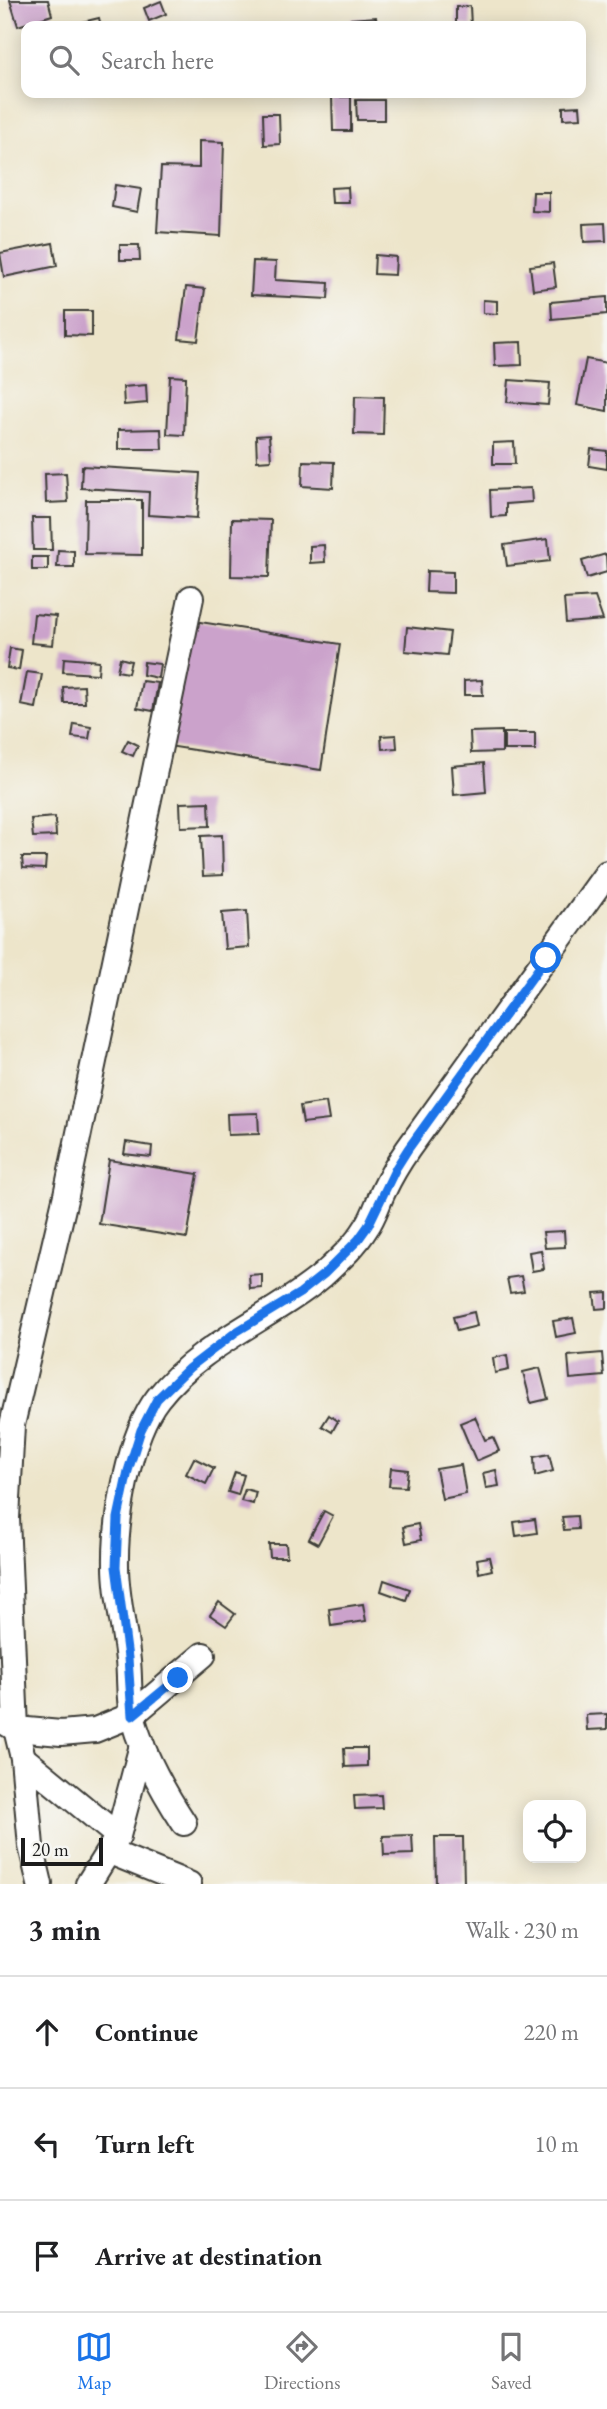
<!DOCTYPE html>
<meta charset="utf-8">
<style>
body{margin:0;font-family:"EB Garamond",serif;background:#f2f2f2;color:#202124}
.controls{position:absolute;right:21px;bottom:21px;display:grid;overflow:hidden;border-radius:14px;box-shadow:0 4px 18px #0003}
.controls button{width:63px;height:63px;display:grid;place-items:center;padding:0;border:0;border-bottom:2px solid #e0e0e0;background:#fff;color:#202124;font:35px sans-serif}
.scale{position:absolute;left:21px;bottom:18px;width:82px;box-sizing:border-box;padding-left:7px;border:4px solid #1c1c1c;border-top:0;font-size:19px;line-height:24px;white-space:nowrap;color:#1c1c1c;-webkit-text-stroke:5px #f6f6f2;paint-order:stroke}
.stop{position:absolute;width:21px;height:21px;margin:-16px;border:5px solid #1a73e8;border-radius:50%;background:#fff}
.stop.end{background:#1a73e8;border-color:#fff;box-shadow:0 2px 7px #0008}
.list{margin:0;padding:0;list-style:none}
h2{display:flex;justify-content:space-between;align-items:center;height:91px;margin:0;padding:0 28px;font-size:30px}
h2 small{font-size:23px;font-weight:400;color:#757577}
.list li{display:grid;grid-template-columns:46px 1fr auto;gap:21px;align-items:center;box-sizing:border-box;height:112px;padding:0 28px;border-top:2px solid #e0e0e0}
.list b{display:block;font-size:26px;white-space:nowrap}
.list em{font-size:23px;font-style:normal;color:#757577}
.icon{flex:none;width:38px;height:38px;fill:none;stroke:currentColor;stroke-width:2;stroke-linecap:round;stroke-linejoin:round}
.map{position:relative;flex:none;width:607px;height:1884px;overflow:hidden}
.search{position:absolute;background:#fff;box-shadow:0 4px 18px #0003;left:21px;right:21px;top:21px;height:77px;display:flex;align-items:center;gap:18px;box-sizing:border-box;padding:0 24px;border-radius:14px;color:#757577;font-size:26px}
.sheet{height:427px;background:#fff}
nav{display:flex;justify-content:space-around;align-items:center;box-sizing:border-box;height:98px;border-top:2px solid #e0e0e0;background:#fff;font-size:19px;color:#757577}
nav a{display:grid;justify-items:center;gap:4px}
nav .on{color:#1a73e8}
.map>svg:first-child{display:block}
.building{fill:#cba2cb}
.lines{fill:none;stroke-linecap:round;stroke-linejoin:round}
.minor-casing{stroke:#3b3a36;stroke-width:28}
.minor{stroke:#fff;stroke-width:24}
.route{stroke:#1a73e8;stroke-width:9}
</style>
<div class="map">
<svg width="607" height="1884" viewBox="0 0 607 1884">
<rect width="100%" height="100%" fill="#f6f6f2"/>
<filter id="ink" filterUnits="userSpaceOnUse"><feTurbulence type="fractalNoise" baseFrequency=".0143" numOctaves="2"/><feDisplacementMap in="SourceGraphic" scale="14" xChannelSelector="R" yChannelSelector="G"/><feConvolveMatrix kernelMatrix="1 2 1 2 8 2 1 2 1" color-interpolation-filters="sRGB"/></filter>
<filter id="wash" filterUnits="userSpaceOnUse"><feTurbulence type="fractalNoise" baseFrequency=".00686" numOctaves="4" result="noise"/><feDisplacementMap in="SourceGraphic" scale="28" xChannelSelector="R" yChannelSelector="G"/><feGaussianBlur stdDeviation="1.57" result="paint"/><feColorMatrix in="noise" values="0 0 0 0 0 0 0 0 0 0 0 0 0 0 0 0 0 1.4 0 .05"/><feComposite in="paint" operator="in"/></filter>
<g filter="url(#wash)">
<rect width="100%" height="100%" fill="#ede5ca"/>
<g id="blocks">
<!-- building -->
<g class="building">
<path d="M10,0H48L52,15L18,26Z"/>
<path d="M161,1L166,14L149,21L144,8Z"/>
<path d="M470,6L471,26L456,23V7Z"/>
<path d="M376,17L377,26H351V19Z"/>
<path d="M99,18L101,26H70V25Z"/>
<path d="M332,97H351V131H333Z"/>
<path d="M356,100H384V120H357Z"/>
<path d="M580,106L581,118L563,119V107Z"/>
<path d="M263,114H279L280,144L264,145Z"/>
<path d="M199,141L224,142L221,236L157,232L161,167L199,168Z"/>
<path d="M115,185L141,189L137,212L112,207Z"/>
<path d="M348,187L349,203H332L331,188Z"/>
<path d="M533,192H549V212L532,211Z"/>
<path d="M605,223L606,241L584,242L583,224Z"/>
<path d="M53,243L57,266L4,277L0,253Z"/>
<path d="M120,245H139L140,260H120Z"/>
<path d="M375,255L396,257L395,275L374,274Z"/>
<path d="M253,261L276,262L275,280L329,283L328,299L251,295Z"/>
<path d="M553,263L556,287L533,290L530,266Z"/>
<path d="M186,287L205,289L198,341L179,339Z"/>
<path d="M607,297V314L552,319L551,302Z"/>
<path d="M483,300L497,301V314L483,313Z"/>
<path d="M65,311H92V336L65,335Z"/>
<path d="M521,342L522,365L495,366L494,343Z"/>
<path d="M586,359L607,363V411L577,405Z"/>
<path d="M170,376L186,377L184,435L167,434Z"/>
<path d="M509,380L550,383L548,405L507,402Z"/>
<path d="M146,385L147,403L124,405L123,387Z"/>
<path d="M355,396L384,397L383,435L354,434Z"/>
<path d="M161,429L162,449H118V430Z"/>
<path d="M269,435L271,460L257,461L256,436Z"/>
<path d="M514,442L515,464H493V443Z"/>
<path d="M591,449L607,451V469L589,466Z"/>
<path d="M303,461L334,462L333,488L302,486Z"/>
<path d="M82,466L200,473L197,518L148,515L149,492L81,488Z"/>
<path d="M66,473L68,502L46,503L45,474Z"/>
<path d="M531,488L532,502L506,504V516L491,517L490,490Z"/>
<path d="M86,500H142V555L85,554Z"/>
<path d="M32,518H51L52,550H33Z"/>
<path d="M232,519L271,520L269,577L231,576Z"/>
<path d="M548,539L550,561L507,566L504,545Z"/>
<path d="M324,545L325,562L310,563V546Z"/>
<path d="M58,550L74,551V567H57Z"/>
<path d="M606,554L607,572L587,578L582,561Z"/>
<rect x="32" y="557" width="16" height="13"/>
<path d="M427,571L453,572V593L426,592Z"/>
<path d="M595,597L603,620L566,623L564,599Z"/>
<path d="M34,614L56,616L53,645L31,643Z"/>
<path d="M181,619L340,644L321,770L162,745Z"/>
<path d="M407,627L450,632L447,655L405,651Z"/>
<path d="M10,648L22,650L19,670L7,668Z"/>
<path d="M64,658L99,661L98,674L63,672Z"/>
<path d="M120,658L131,661L128,673L117,671Z"/>
<path d="M144,662L160,664L158,678L143,675Z"/>
<path d="M27,672L42,674L36,708L21,705Z"/>
<path d="M482,680L483,695H464V681Z"/>
<path d="M142,681L158,683L153,711L137,708Z"/>
<path d="M84,686L85,703H64L63,687Z"/>
<path d="M74,724L91,727L89,739L72,737Z"/>
<path d="M502,731V752L471,753L470,732Z"/>
<rect x="504" y="733" width="31" height="17"/>
<path d="M396,735L397,748L382,749L381,736Z"/>
<path d="M128,740L138,745L133,756L122,751Z"/>
<path d="M484,763L486,792L454,795L452,766Z"/>
<path d="M209,802L210,826L181,827L180,803Z"/>
<path d="M55,817L56,836L33,837L31,819Z"/>
<path d="M222,835L223,875L203,876L201,836Z"/>
<path d="M22,857H46L45,869L23,868Z"/>
<path d="M247,911L249,947L225,949L222,913Z"/>
<path d="M326,1102L329,1120L303,1123L300,1106Z"/>
<path d="M258,1113L259,1134L228,1135L227,1114Z"/>
<path d="M126,1142L152,1146L151,1157L124,1154Z"/>
<path d="M109,1160L198,1174L187,1238L99,1224Z"/>
<path d="M564,1231L565,1247L545,1248L543,1232Z"/>
<path d="M541,1250L544,1269L532,1271L529,1252Z"/>
<path d="M262,1274V1288L250,1289L249,1275Z"/>
<path d="M521,1276L524,1291L510,1293L507,1278Z"/>
<path d="M607,1292V1308L596,1309L594,1293Z"/>
<path d="M474,1312L477,1326L457,1331L453,1317Z"/>
<path d="M573,1318L576,1333L556,1337L553,1321Z"/>
<path d="M602,1353L604,1376L570,1379L568,1356Z"/>
<path d="M507,1355L509,1370L495,1373L493,1358Z"/>
<path d="M540,1368L548,1399L531,1403L523,1372Z"/>
<path d="M329,1415L338,1421L332,1432L322,1426Z"/>
<path d="M475,1417L485,1440L493,1437L499,1451L476,1461L460,1423Z"/>
<path d="M549,1454L553,1471L535,1476L534,1457Z"/>
<path d="M194,1458L214,1468L206,1484L186,1474Z"/>
<path d="M461,1465L466,1494L442,1499L436,1469Z"/>
<path d="M391,1468L408,1470L406,1487L389,1486Z"/>
<path d="M496,1470L499,1486L486,1488L483,1473Z"/>
<path d="M235,1472L244,1475L238,1495L228,1492Z"/>
<path d="M245,1489L256,1492L253,1504L241,1501Z"/>
<path d="M324,1511L333,1516L318,1544L309,1539Z"/>
<path d="M577,1516L578,1529L564,1530L562,1517Z"/>
<path d="M535,1519L537,1533L516,1536L514,1522Z"/>
<path d="M418,1524L421,1540L406,1543L403,1527Z"/>
<path d="M269,1544H286L287,1557H270Z"/>
<path d="M489,1557L492,1570L479,1573L477,1559Z"/>
<path d="M384,1580L410,1589L406,1600L381,1591Z"/>
<path d="M219,1602L235,1614L226,1626L210,1615Z"/>
<path d="M363,1604L366,1621L331,1626L329,1609Z"/>
<path d="M607,1714V1729L587,1730L586,1715Z"/>
<path d="M344,1748H367V1766L345,1767Z"/>
<path d="M381,1795L382,1808L355,1809L354,1796Z"/>
<path d="M412,1835L413,1854L384,1855L383,1836Z"/>
<path d="M435,1837H463L464,1884H436Z"/>
</g>
</g>
</g>
<g filter="url(#ink)">
<use href="#blocks" fill-opacity="0" stroke="#3b3a36" stroke-width="2"/>
<g class="lines">
<!-- minor casing -->
<g class="minor-casing">
<g id="minor">
<path d="M4,1722L16,1729L61,1733L95,1730L132,1715L203,1655"/>
<path d="M23,1758L118,1836"/>
<path d="M184,1823C163,1791 143,1755 133,1719C128,1701 130,1679 128,1661C125,1629 116,1598 116,1566C115,1520 129,1435 158,1398C201,1343 271,1319 323,1275C338,1261 355,1246 366,1228C374,1217 378,1202 384,1190C391,1175 399,1162 408,1149L607,873"/>
<path d="M110,1852L189,1884"/>
<path d="M40,1884L31,1846L23,1758L16,1729L7,1518L12,1425L66,1195L191,598"/>
<path d="M88,1884L118,1836L142,1745"/>
</g>
</g>
<!-- minor -->
<use href="#minor" class="minor"/>
</g>
</g>
<g class="lines" filter="url(#ink)">
<!-- route -->
<path class="route" d="M178,1678L132,1716L128,1658L116,1567L118,1518L128,1471L141,1430L157,1399L189,1368L236,1332L300,1293L324,1274L358,1240L368,1226L396,1168L408,1149L546,958"/>
</g>
</svg>
<div class="controls">
<button><svg class="icon" aria-label="locate" viewBox="0 0 24 24"><circle cx="12" cy="12" r="6"/><path d="M12 2v4M12 18v4M2 12h4M18 12h4"/></svg></button>
</div>
<div class="scale">20 m</div>
<div class="stop" style="left:546px;top:958px"></div>
<div class="stop end" style="left:178px;top:1678px"></div>
<div class="search"><svg class="icon" aria-label="search" viewBox="0 0 24 24"><circle cx="10" cy="10" r="6"/><path d="M15 15l6 6"/></svg>Search here</div>
</div>
<section class="sheet">
<h2>3 min<small>Walk · 230 m</small></h2>
<ul class="list">
<li><svg class="icon" aria-label="ahead" viewBox="0 0 24 24"><path d="M12 20V5M6 11l6-6 6 6"/></svg><div><b>Continue</b></div><em>220 m</em></li>
<li><svg class="icon" aria-label="left" viewBox="0 0 24 24"><path d="M17 20v-9H6M10 6l-5 5 5 5"/></svg><div><b>Turn left</b></div><em>10 m</em></li>
<li><svg class="icon" aria-label="arrive" viewBox="0 0 24 24"><path d="M6 21V4h12l-3 4 3 4H6"/></svg><div><b>Arrive at destination</b></div></li>
</ul>
</section>
<nav>
<a class="on"><svg class="icon" aria-label="map" viewBox="0 0 24 24"><path d="M3 6l6-2 6 2 6-2v14l-6 2-6-2-6 2zM9 4v14M15 6v14"/></svg>Map</a>
<a><svg class="icon" aria-label="directions" viewBox="0 0 24 24"><path d="M12 3l9 9-9 9-9-9zM9 14v-3h6M13 9l2 2-2 2"/></svg>Directions</a>
<a><svg class="icon" aria-label="saved" viewBox="0 0 24 24"><path d="M7 4h10v16l-5-4-5 4z"/></svg>Saved</a>
</nav>
